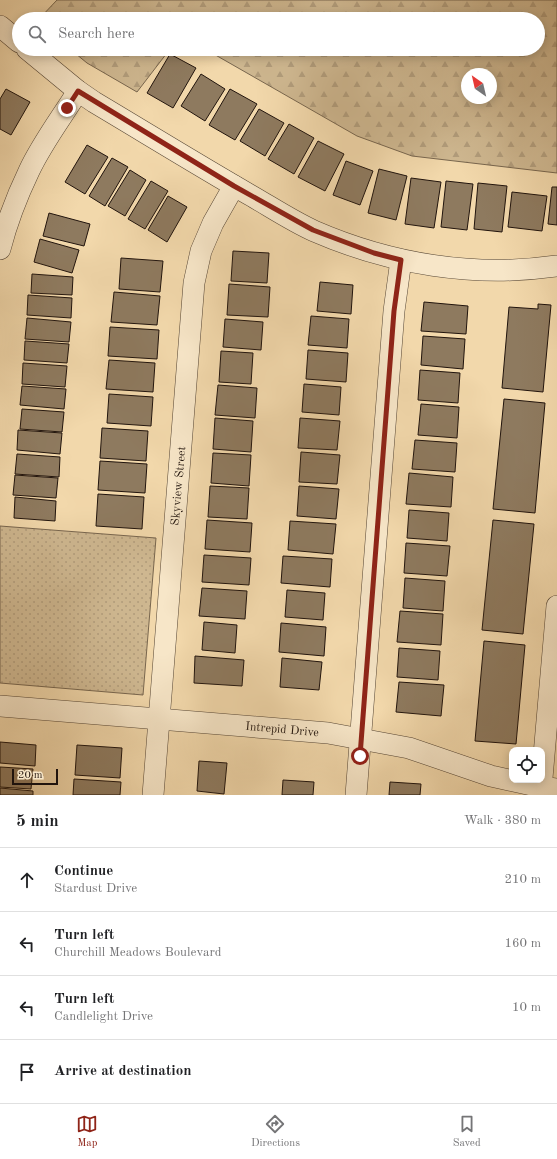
<!DOCTYPE html>
<meta charset="utf-8">
<style>
body{margin:0;font-family:"Old Standard TT",serif;background:#f2f2f2;color:#202124}
.controls{position:absolute;right:12px;bottom:12px;display:grid;overflow:hidden;border-radius:8px;box-shadow:0 2px 10px #0003}
.controls button{width:36px;height:36px;display:grid;place-items:center;padding:0;border:0;border-bottom:1px solid #e0e0e0;background:#fff;color:#202124;font:20px sans-serif}
.compass{position:absolute;left:461px;top:68px;width:36px;height:36px;border-radius:50%;background:#fff;box-shadow:0 2px 10px #0003;rotate:326deg}
.scale{position:absolute;left:12px;bottom:10px;width:46px;box-sizing:border-box;padding-left:4px;border:2px solid #21140d;border-top:0;font-size:11px;line-height:14px;white-space:nowrap;color:#21140d;-webkit-text-stroke:3px #f7e6c8;paint-order:stroke}
.stop{position:absolute;width:12px;height:12px;margin:-9px;border:3px solid #8f2418;border-radius:50%;background:#fff}
.stop.end{background:#8f2418;border-color:#fff;box-shadow:0 1px 4px #0008}
.list{margin:0;padding:0;list-style:none}
h2{display:flex;justify-content:space-between;align-items:center;height:52px;margin:0;padding:0 16px;font-size:17px}
h2 small{font-size:13px;font-weight:400;color:#757577}
.list li{display:grid;grid-template-columns:26px 1fr auto;gap:12px;align-items:center;box-sizing:border-box;height:64px;padding:0 16px;border-top:1px solid #e0e0e0}
.list b{display:block;font-size:15px;white-space:nowrap}
.list p{margin:0;font-size:13px;white-space:nowrap;color:#757577}
.list em{font-size:13px;font-style:normal;color:#757577}
.icon{flex:none;width:22px;height:22px;fill:none;stroke:currentColor;stroke-width:2;stroke-linecap:round;stroke-linejoin:round}
.map{position:relative;flex:none;width:557px;height:795px;overflow:hidden}
.search{position:absolute;background:#fff;box-shadow:0 2px 10px #0003;left:12px;right:12px;top:12px;height:44px;display:flex;align-items:center;gap:10px;box-sizing:border-box;padding:0 14px;border-radius:22px;color:#757577;font-size:15px}
.sheet{height:308px;background:#fff}
nav{display:flex;justify-content:space-around;align-items:center;box-sizing:border-box;height:56px;border-top:1px solid #e0e0e0;background:#fff;font-size:11px;color:#757577}
nav a{display:grid;justify-items:center;gap:2px}
nav .on{color:#8f2418}
.map>svg:first-child{display:block}
.green{fill:url(#green-dots);stroke:#78664e}
.forest{fill:url(#forest-firs);stroke:#78664e;fill-rule:evenodd}
.building{fill:#8e7a5f;stroke:#21140d}
.lines{fill:none;stroke-linecap:round;stroke-linejoin:round}
.minor-casing{stroke:#554534;stroke-width:22}
.minor{stroke:#f7e6c8;stroke-width:21}
.route{stroke:#8f2418;stroke-width:5}
.labels{text-anchor:middle;stroke-width:4;stroke-linejoin:round;paint-order:stroke}
.street-label{font-size:12px;fill:#21140d;stroke:#f7e6c8}
</style>
<div class="map">
<svg width="557" height="795" viewBox="0 0 557 795">
<defs>
<pattern id="green-dots" width="8" height="8" patternUnits="userSpaceOnUse"><rect width="8" height="8" fill="#ceb790"/><path d="M2 2h.1M6 6h.1" fill="none" stroke="#b19c7b" stroke-width="1.8" stroke-linecap="round"/></pattern>
<pattern id="forest-firs" width="22" height="20" patternUnits="userSpaceOnUse"><rect width="22" height="20" fill="#ceb790"/><path d="M5 1l3.5 6h-7zM16 11l3.5 6h-7z" fill="#b19c7b"/></pattern>
</defs>
<rect width="100%" height="100%" fill="#f2d8ab"/>
<filter id="stains"><feTurbulence type="fractalNoise" baseFrequency=".005" numOctaves="4"/><feColorMatrix values="0 0 0 0 .2 0 0 0 0 .09 0 0 0 0 .02 0 0 0 .5 -.17"/></filter>
<radialGradient id="worn" r=".72"><stop offset=".6" stop-color="#630" stop-opacity="0"/><stop offset="1" stop-color="#630" stop-opacity=".3"/></radialGradient>
<!-- green -->
<path class="green" d="M0,526L156,538L143,695L0,683Z"/>
<!-- forest -->
<g class="forest">
<path d="M57,0H557V173L412,156L357,136L205,49H538V19H39ZM467,74H491V98H467Z"/>
<path d="M70,49H170L137,92L87,63Z"/>
</g>
<!-- building -->
<g class="building">
<path d="M170,54L196,68L173,108L147,93Z"/>
<path d="M201,74L225,89L205,121L181,106Z"/>
<path d="M6,89L30,102L11,135L0,129V99Z"/>
<path d="M230,89L257,104L235,140L209,125Z"/>
<path d="M259,109L284,123L265,156L240,141Z"/>
<path d="M289,124L314,138L294,174L268,159Z"/>
<path d="M318,141L344,154L325,191L298,177Z"/>
<path d="M87,145L108,157L85,194L65,182Z"/>
<path d="M112,158L128,167L105,206L89,196Z"/>
<path d="M346,161L373,171L360,205L333,195Z"/>
<path d="M379,169L407,176L396,220L368,213Z"/>
<path d="M130,170L146,180L125,216L108,206Z"/>
<path d="M411,178L441,182L434,228L405,224Z"/>
<path d="M151,181L168,191L145,229L128,219Z"/>
<path d="M446,181L473,184L467,230L441,227Z"/>
<path d="M478,183L507,186L502,232L474,229Z"/>
<path d="M552,187H557V225L548,224Z"/>
<path d="M512,192L547,196L542,231L508,227Z"/>
<path d="M168,196L187,207L167,242L148,230Z"/>
<path d="M49,213L90,224L84,246L43,236Z"/>
<path d="M40,239L79,250L72,273L34,262Z"/>
<path d="M233,251L269,253L267,283L231,281Z"/>
<path d="M121,258L163,261L160,292L119,289Z"/>
<path d="M32,274L73,277L72,295L31,293Z"/>
<path d="M320,282L353,285L351,314L317,311Z"/>
<path d="M229,284L270,287L268,317L227,315Z"/>
<path d="M114,292L160,296L157,325L111,322Z"/>
<path d="M28,295L72,298L71,318L27,315Z"/>
<path d="M424,302L468,306L466,334L421,331Z"/>
<path d="M538,304L551,305L543,392L502,388L509,307L538,309Z"/>
<path d="M311,316L349,319L347,348L308,345Z"/>
<path d="M27,318L71,322L69,342L25,339Z"/>
<path d="M225,319L263,322L261,350L223,347Z"/>
<path d="M110,327L159,330L157,359L108,356Z"/>
<path d="M423,336L465,339L463,369L421,365Z"/>
<path d="M25,341L69,344L67,363L24,360Z"/>
<path d="M308,350L348,353L346,382L306,379Z"/>
<path d="M221,351L253,353L251,384L219,382Z"/>
<path d="M109,360L155,363L153,392L106,389Z"/>
<path d="M23,363L67,366L65,387L22,384Z"/>
<path d="M420,370L460,373L458,403L418,400Z"/>
<path d="M304,384L341,387L339,415L302,412Z"/>
<path d="M218,385L257,388L255,418L215,415Z"/>
<path d="M22,386L66,389L64,409L20,405Z"/>
<path d="M109,394L153,397L151,426L107,423Z"/>
<path d="M504,399L545,403L535,513L493,509Z"/>
<path d="M421,404L459,407L457,438L418,435Z"/>
<path d="M22,409L64,412L62,432L20,429Z"/>
<path d="M215,418L253,421L251,452L213,449Z"/>
<path d="M300,418L340,421L337,450L298,448Z"/>
<path d="M102,428L148,431L146,461L100,458Z"/>
<path d="M18,430L62,433L60,454L17,450Z"/>
<path d="M415,440L457,443L455,472L412,469Z"/>
<path d="M301,452L340,455L337,484L299,482Z"/>
<path d="M213,453L251,455L249,486L211,483Z"/>
<path d="M17,454L60,457L59,477L15,474Z"/>
<path d="M100,461L147,464L145,493L98,490Z"/>
<path d="M409,473L453,477L451,507L406,504Z"/>
<path d="M15,475L58,478L56,498L13,495Z"/>
<path d="M210,486L249,488L247,519L208,517Z"/>
<path d="M299,486L339,489L336,519L297,516Z"/>
<path d="M98,494L144,497L142,529L96,526Z"/>
<path d="M15,497L56,501L55,521L14,518Z"/>
<path d="M409,510L449,513L447,541L407,538Z"/>
<path d="M207,520L252,523L250,552L205,549Z"/>
<path d="M493,520L534,524L523,634L482,630Z"/>
<path d="M290,521L336,524L333,554L288,550Z"/>
<path d="M406,543L450,546L447,576L404,573Z"/>
<path d="M204,555L251,558L249,585L202,582Z"/>
<path d="M283,556L332,559L330,587L281,583Z"/>
<path d="M405,578L445,581L443,611L403,608Z"/>
<path d="M202,588L247,591L245,619L199,616Z"/>
<path d="M287,590L325,593L323,620L285,617Z"/>
<path d="M400,611L443,614L441,645L397,642Z"/>
<path d="M204,622L237,625L235,653L202,650Z"/>
<path d="M281,623L326,627L324,656L279,652Z"/>
<path d="M484,641L525,645L516,744L475,741Z"/>
<path d="M399,648L440,651L438,680L397,677Z"/>
<path d="M195,656L244,660L242,686L194,683Z"/>
<path d="M282,658L322,662L319,690L280,687Z"/>
<path d="M399,682L444,685L441,716L396,712Z"/>
<path d="M0,742L36,745L35,766L0,763Z"/>
<path d="M77,745L122,748L120,778L75,775Z"/>
<path d="M199,761L227,763L224,794L197,791Z"/>
<path d="M0,767L33,769L31,789L0,787Z"/>
<path d="M74,779L121,782L120,795H73Z"/>
<path d="M283,780L314,782L313,795H282Z"/>
<path d="M390,782L421,784L420,795H389Z"/>
<path d="M0,788L33,791V795H0Z"/>
</g>
<g class="lines">
<!-- minor casing -->
<g class="minor-casing">
<g id="minor">
<path d="M0,26L19,42"/>
<path d="M27,49L78,91L94,102C146,133 198,165 250,195C271,207 292,221 314,231C390,264 474,278 557,266"/>
<path d="M0,249C7,222 17,196 29,171C42,143 62,117 78,91"/>
<path d="M0,706L328,733L409,748L491,776L541,787L557,789"/>
<path d="M542,778L557,606"/>
<path d="M153,795L194,283L201,251L213,223L234,186"/>
<path d="M356,795L394,311L401,260"/>
</g>
</g>
<!-- minor -->
<use href="#minor" class="minor"/>
</g>
<g class="lines">
<!-- route -->
<path class="route" d="M67,108L78,91L234,186L313,230L374,253L401,260L394,311L360,756"/>
</g>
<g class="labels">
<!-- street labels -->
<g class="street-label">
<text transform="translate(178 486) rotate(-85)" y="4">Skyview Street</text>
<text transform="translate(282 729) rotate(5)" y="4">Intrepid Drive</text>
</g>
</g>
<rect width="100%" height="100%" filter="url(#stains)"/>
<rect width="100%" height="100%" fill="url(#worn)"/>
</svg>
<div class="controls">
<button><svg class="icon" aria-label="locate" viewBox="0 0 24 24"><circle cx="12" cy="12" r="6"/><path d="M12 2v4M12 18v4M2 12h4M18 12h4"/></svg></button>
</div>
<svg class="compass" viewBox="-18 -18 36 36"><path d="M0-13l5 13h-10z" fill="#e53935"/><path d="M0 13l5-13h-10z" fill="#757577"/></svg>
<div class="scale">20 m</div>
<div class="stop" style="left:360px;top:756px"></div>
<div class="stop end" style="left:67px;top:108px"></div>
<div class="search"><svg class="icon" aria-label="search" viewBox="0 0 24 24"><circle cx="10" cy="10" r="6"/><path d="M15 15l6 6"/></svg>Search here</div>
</div>
<section class="sheet">
<h2>5 min<small>Walk · 380 m</small></h2>
<ul class="list">
<li><svg class="icon" aria-label="ahead" viewBox="0 0 24 24"><path d="M12 20V5M6 11l6-6 6 6"/></svg><div><b>Continue</b><p>Stardust Drive</p></div><em>210 m</em></li>
<li><svg class="icon" aria-label="left" viewBox="0 0 24 24"><path d="M17 20v-9H6M10 6l-5 5 5 5"/></svg><div><b>Turn left</b><p>Churchill Meadows Boulevard</p></div><em>160 m</em></li>
<li><svg class="icon" aria-label="left" viewBox="0 0 24 24"><path d="M17 20v-9H6M10 6l-5 5 5 5"/></svg><div><b>Turn left</b><p>Candlelight Drive</p></div><em>10 m</em></li>
<li><svg class="icon" aria-label="arrive" viewBox="0 0 24 24"><path d="M6 21V4h12l-3 4 3 4H6"/></svg><div><b>Arrive at destination</b></div></li>
</ul>
</section>
<nav>
<a class="on"><svg class="icon" aria-label="map" viewBox="0 0 24 24"><path d="M3 6l6-2 6 2 6-2v14l-6 2-6-2-6 2zM9 4v14M15 6v14"/></svg>Map</a>
<a><svg class="icon" aria-label="directions" viewBox="0 0 24 24"><path d="M12 3l9 9-9 9-9-9zM9 14v-3h6M13 9l2 2-2 2"/></svg>Directions</a>
<a><svg class="icon" aria-label="saved" viewBox="0 0 24 24"><path d="M7 4h10v16l-5-4-5 4z"/></svg>Saved</a>
</nav>
